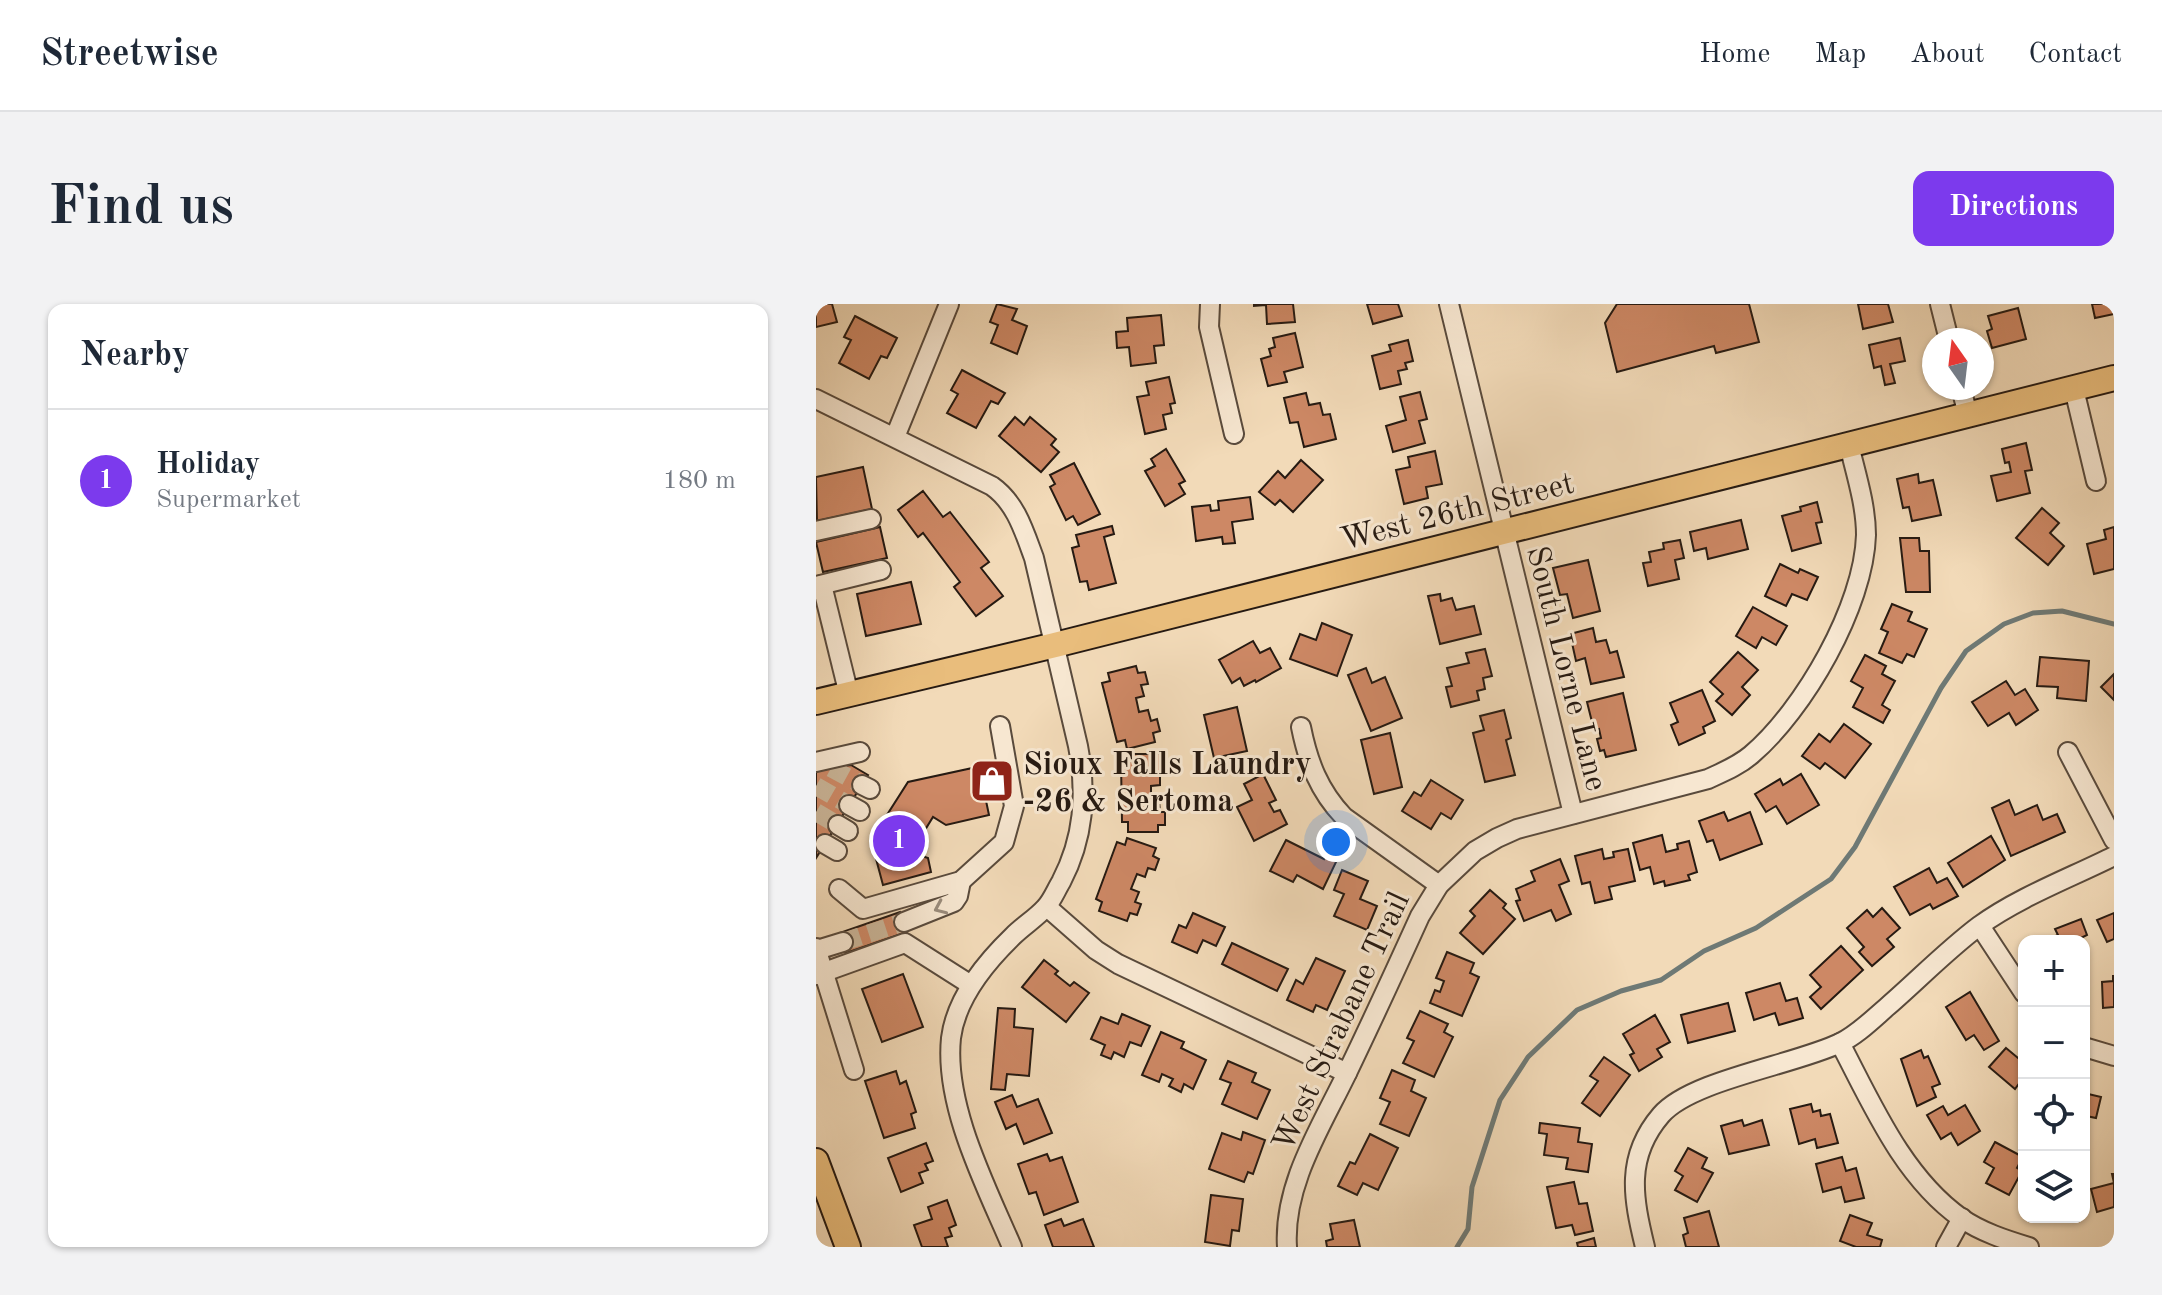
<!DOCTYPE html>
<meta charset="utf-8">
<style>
body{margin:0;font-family:"Old Standard TT",serif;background:#f2f2f3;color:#1f2937}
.controls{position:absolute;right:24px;bottom:24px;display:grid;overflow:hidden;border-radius:16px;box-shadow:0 2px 6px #0004}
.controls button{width:72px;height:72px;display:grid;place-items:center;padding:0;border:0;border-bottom:2px solid #e0e1e3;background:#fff;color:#1f2937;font:40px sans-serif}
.compass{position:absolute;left:1106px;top:24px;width:72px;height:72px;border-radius:50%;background:#fff;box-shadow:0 2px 6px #0004;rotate:346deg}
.you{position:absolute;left:520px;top:538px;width:28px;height:28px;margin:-20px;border:6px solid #fff;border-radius:50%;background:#1a73e8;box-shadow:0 0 0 12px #1a73e833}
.badge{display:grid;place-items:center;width:52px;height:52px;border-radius:50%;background:#7c3aed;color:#fff;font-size:26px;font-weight:700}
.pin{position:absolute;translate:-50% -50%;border:4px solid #fff;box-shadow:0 2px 8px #0006}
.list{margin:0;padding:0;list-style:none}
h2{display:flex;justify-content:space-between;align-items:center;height:104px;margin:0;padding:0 32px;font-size:34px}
h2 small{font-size:26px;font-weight:400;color:#747a83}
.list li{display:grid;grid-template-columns:52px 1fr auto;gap:24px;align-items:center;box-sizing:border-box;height:144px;padding:0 32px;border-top:2px solid #e0e1e3}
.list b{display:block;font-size:30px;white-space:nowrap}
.list p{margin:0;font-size:26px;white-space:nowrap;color:#747a83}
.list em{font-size:26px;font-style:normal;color:#747a83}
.icon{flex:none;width:44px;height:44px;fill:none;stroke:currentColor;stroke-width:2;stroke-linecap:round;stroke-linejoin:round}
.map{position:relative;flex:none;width:1298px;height:943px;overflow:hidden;border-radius:16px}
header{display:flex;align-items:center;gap:48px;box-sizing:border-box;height:112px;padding:0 40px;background:#fff;border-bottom:2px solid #e0e1e3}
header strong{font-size:38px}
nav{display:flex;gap:44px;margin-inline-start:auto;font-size:28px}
.intro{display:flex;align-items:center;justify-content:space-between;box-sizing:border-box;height:192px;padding:0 48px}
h1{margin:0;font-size:56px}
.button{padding:20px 36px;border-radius:16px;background:#7c3aed;color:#fff;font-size:28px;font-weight:700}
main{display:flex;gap:48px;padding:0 48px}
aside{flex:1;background:#fff;border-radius:16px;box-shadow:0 2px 6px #0004}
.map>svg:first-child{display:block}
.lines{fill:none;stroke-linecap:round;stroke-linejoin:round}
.stream{stroke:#6e7975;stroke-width:5}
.building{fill:#cd8865;stroke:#261a12;stroke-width:2}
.minor-tunnel{stroke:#c9b497;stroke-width:18;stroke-dasharray:18 9;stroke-linecap:butt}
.minor-casing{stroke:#594a3c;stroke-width:22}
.major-casing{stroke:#261a12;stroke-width:28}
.minor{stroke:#f7e7d1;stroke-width:18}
.major{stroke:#e9bd7c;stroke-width:24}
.oneway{stroke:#998b7b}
.labels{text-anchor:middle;stroke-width:6;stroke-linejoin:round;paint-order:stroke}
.street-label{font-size:32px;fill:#261a12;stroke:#f7e7d1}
.poi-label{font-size:32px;font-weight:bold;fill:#261a12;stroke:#f7e7d1;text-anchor:start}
</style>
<header>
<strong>Streetwise</strong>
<nav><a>Home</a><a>Map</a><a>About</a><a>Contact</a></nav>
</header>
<div class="intro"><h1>Find us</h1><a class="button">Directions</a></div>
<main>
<aside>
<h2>Nearby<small></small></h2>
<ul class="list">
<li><span class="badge">1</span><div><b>Holiday</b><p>Supermarket</p></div><em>180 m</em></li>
</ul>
</aside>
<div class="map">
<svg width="1298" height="943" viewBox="0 0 1298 943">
<rect width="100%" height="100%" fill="#f2dab8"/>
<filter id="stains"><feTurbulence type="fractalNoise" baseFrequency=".0025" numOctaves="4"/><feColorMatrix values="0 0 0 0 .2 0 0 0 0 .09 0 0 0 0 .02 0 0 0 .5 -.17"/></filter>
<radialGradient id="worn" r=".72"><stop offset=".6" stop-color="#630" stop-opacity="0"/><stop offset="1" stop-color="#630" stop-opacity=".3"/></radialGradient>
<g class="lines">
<!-- stream -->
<path class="stream" d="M641,943L652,925L656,883L684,796L712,753L761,706L805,687L845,676L888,647L940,624L1015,575L1039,543L1125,384L1150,347L1188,320L1217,309L1246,307L1298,320"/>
</g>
<!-- building -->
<g class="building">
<path d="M0,0H16L21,18L0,23Z"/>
<path d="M181,0L201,5L196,16L211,22L201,50L175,39L182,21L174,18Z"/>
<path d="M438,0H477L479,18L451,20L450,1L438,2Z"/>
<path d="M551,0H582L586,12L557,20Z"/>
<path d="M801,0H933L943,38L900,49L898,42L801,68L789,19Z"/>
<path d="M1042,0H1072L1077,18L1047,25Z"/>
<path d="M1276,0H1298V10L1279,14Z"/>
<path d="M1202,4L1210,35L1176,44L1171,27L1176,25L1172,12Z"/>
<path d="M345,11L348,41L338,42L340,59L315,62L313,43L301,44L300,28L312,27L311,14Z"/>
<path d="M39,12L81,34L71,54L65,52L53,75L23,59L35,36L28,33Z"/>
<path d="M479,29L487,63L468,68L471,78L452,82L445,55L455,52L453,45L459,43L457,34Z"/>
<path d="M1084,34L1089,57L1074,60L1079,79L1069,81L1065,62L1058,64L1053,41Z"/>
<path d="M592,36L597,57L589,59L591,65L582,67L585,80L564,85L556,52L575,47L573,41Z"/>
<path d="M146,66L189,89L182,100L175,97L160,124L131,109L142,90L135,86Z"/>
<path d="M353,73L359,99L354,100L356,109L347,111L350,125L329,130L321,93L333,91L330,78Z"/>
<path d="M604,88L611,115L603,117L609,139L577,148L570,122L590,116L584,93Z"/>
<path d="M490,89L493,101L504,99L507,111L514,110L520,135L488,143L482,118L474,119L468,94Z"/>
<path d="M199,113L208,121L214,113L240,135L235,141L243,148L225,168L183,132Z"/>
<path d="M1210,139L1216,166L1209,167L1214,189L1181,197L1175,172L1195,168L1193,158L1189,159L1186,145Z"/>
<path d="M350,145L369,177L363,180L369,190L349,202L329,167L339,162L335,155Z"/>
<path d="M619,147L626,180L610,183L612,194L588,200L580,166L594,163L592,153Z"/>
<path d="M485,156L507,176L477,208L464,196L459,201L443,188L462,167L469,174Z"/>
<path d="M258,159L284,210L262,221L257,212L250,216L234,183L239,180L234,171Z"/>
<path d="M47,163L56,205L1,217L0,173Z"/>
<path d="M1102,170L1103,179L1117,176L1125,211L1096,217L1093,203L1087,204L1081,175Z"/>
<path d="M107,187L127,213L134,208L173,258L165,264L187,292L160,312L138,283L144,278L107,229L102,233L82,206Z"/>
<path d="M434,193L437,215L416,218L419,239L407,240L406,233L380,237L376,203L394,201L395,207L403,206L402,197Z"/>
<path d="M1001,198L1006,218L1000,219L1005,239L976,247L966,212L985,207L984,203Z"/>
<path d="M1226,204L1243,219L1234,229L1248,242L1232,261L1200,234Z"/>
<path d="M925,216L932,245L892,255L890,244L878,247L874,228Z"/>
<path d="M296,222L298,230L288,233L300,279L273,286L271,277L264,278L256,244L263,242L260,231Z"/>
<path d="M64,223L71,254L7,268L0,238Z"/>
<path d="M1298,223V265L1278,270L1271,240L1290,235L1288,226Z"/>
<path d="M1084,234H1103L1104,247H1113L1114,288H1090Z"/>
<path d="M864,236L868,254L859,256L863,275L832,282L827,259L835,258L833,248L848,245L847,239Z"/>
<path d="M772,256L784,307L757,314L751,290L744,291L737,264Z"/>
<path d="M964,260L982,269L984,265L1002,273L991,296L976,290L970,302L949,292Z"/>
<path d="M95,278L105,320L50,332L41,290Z"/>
<path d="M624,290L625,297L636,294L640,306L658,302L665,330L624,340L612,292Z"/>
<path d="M1076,300L1096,308L1092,317L1111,325L1098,353L1091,350L1086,359L1063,349L1072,328L1065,325Z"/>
<path d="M937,303L971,322L960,341L946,333L940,344L920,332Z"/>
<path d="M506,319L536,331L521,372L474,355L484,330L500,336Z"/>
<path d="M777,324L780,338L790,336L794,349L801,347L808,373L775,380L769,354L760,357L754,330Z"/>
<path d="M437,337L444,349L454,344L465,364L440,378L439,376L428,382L424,374L416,379L403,356Z"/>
<path d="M669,345L676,372L667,374L669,385L661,387L663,396L635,403L630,383L636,382L631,364L653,359L650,349Z"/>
<path d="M922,348L942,366L926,383L934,391L916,411L900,397L907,390L894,378Z"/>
<path d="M1049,351L1070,362L1066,370L1079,377L1066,401L1074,406L1067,419L1037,403L1047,384L1035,377Z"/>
<path d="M1224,353L1273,357L1270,397L1241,394L1242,383L1221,382Z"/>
<path d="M320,362L322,369L329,368L332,380L325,381L328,392L320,394L323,408L332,406L335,417L341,415L344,427L337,429L339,438L311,445L309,436L301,438L286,379L294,377L292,369Z"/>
<path d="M550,364L556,379L569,373L586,414L555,427L532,371Z"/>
<path d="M1298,370V396L1285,383Z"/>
<path d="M1190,377L1199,391L1209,385L1222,406L1200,421L1193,409L1172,422L1156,398Z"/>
<path d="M886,386L899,417L887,423L889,429L863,441L855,421L862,418L854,399Z"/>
<path d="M807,389L820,446L790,453L788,446L784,447L781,435L785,434L783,425L778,426L771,398Z"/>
<path d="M421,403L431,447L398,454L388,411Z"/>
<path d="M688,406L695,434L690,436L699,471L669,478L657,429L668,426L664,412Z"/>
<path d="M1028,420L1055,440L1029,474L1009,459L1004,465L986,452L1003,430L1014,438Z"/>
<path d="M574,429L586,483L558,490L545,436Z"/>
<path d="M315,450H345V459H352V471H344V481L335,482V497H343L344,508H349V521H342V528H312V518H306L305,458L315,457Z"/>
<path d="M35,461L52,471L0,554V466Z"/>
<path d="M161,463L162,467L178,464L183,489L169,492L173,511L130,521L117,513L98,544L100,550L112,554L115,568L67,581L55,536L92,478Z"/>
<path d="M447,470L460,496L453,499L458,508L464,506L471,520L438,537L421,503L436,496L428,480Z"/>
<path d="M985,470L1003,501L971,520L960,502L950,508L939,490L964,475L967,481Z"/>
<path d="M615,476L647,496L635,515L625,509L615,525L586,507L598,488L605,492Z"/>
<path d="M1193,496L1199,511L1221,501L1227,516L1241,510L1249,528L1195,552L1176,504Z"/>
<path d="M908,508L912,517L934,508L946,540L904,556L897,536L891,538L883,517Z"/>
<path d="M846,531L850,548L862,545L861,540L873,537L881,568L872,571L874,576L849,582L848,577L838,580L834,563L824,566L817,539Z"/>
<path d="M1175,532L1189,556L1147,583L1132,559Z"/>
<path d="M311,534L340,544L337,552L343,555L339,566L332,564L329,573L321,570L315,585L323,588L319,598L325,600L321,611L314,609L311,617L283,607L286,598L280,595L301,538L309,541Z"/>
<path d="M470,536L508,555L510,550L521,556L507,585L481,571L477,578L454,567Z"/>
<path d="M786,545L788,555L798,553L797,548L812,545L819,577L793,583L796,595L779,599L774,578L766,580L759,552Z"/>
<path d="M744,555L753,577L743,581L755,610L740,617L735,606L708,617L700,597L704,596L700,585L719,577L715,567Z"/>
<path d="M1113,564L1121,579L1131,574L1142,592L1117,605L1114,600L1094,611L1078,583Z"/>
<path d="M526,566L552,577L544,595L561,602L551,626L518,612L528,590L518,586Z"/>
<path d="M674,586L690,600L687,604L699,615L667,650L644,629L659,612L654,607Z"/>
<path d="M1066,604L1084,624L1071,635L1078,643L1056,662L1043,648L1048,643L1031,624L1051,606L1057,613Z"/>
<path d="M84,608L91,628L30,649L24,629Z"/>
<path d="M377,609L409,623L400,642L387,636L381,649L356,638L363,621L370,624Z"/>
<path d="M1298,609V635L1291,638L1281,616Z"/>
<path d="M1265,615L1271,631L1259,637H1227L1242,631L1239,625Z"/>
<path d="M416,639L472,665L461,687L406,660Z"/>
<path d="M1025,642L1047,666L1005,705L994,693L1005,683L994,671Z"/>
<path d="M631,648L658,659L654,669L663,673L646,712L614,699L619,686L624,688L628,677L620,674Z"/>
<path d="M500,654L529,667L511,706L500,701L497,708L471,696L480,676L487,680Z"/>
<path d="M228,656L242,667L239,670L254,682L258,678L273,689L250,718L206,683Z"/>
<path d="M87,670L107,723L66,738L46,685Z"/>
<path d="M1297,672H1298V703L1287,704L1286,678L1297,677Z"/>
<path d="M964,679L970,697L981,694L987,714L963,721L959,709L938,716L930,689Z"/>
<path d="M1154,688L1183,737L1168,746L1158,731L1150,736L1130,703Z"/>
<path d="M912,699L919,727L872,739L865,711Z"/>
<path d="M182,704L199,705L198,723L217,725L213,772L191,770L189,786L175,785Z"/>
<path d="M604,707L632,720L628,728L637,733L618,773L587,759L598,737L591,734Z"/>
<path d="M306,710L334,722L325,742L314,738L308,753L298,748L295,755L285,751L289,741L275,735L285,713L302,720Z"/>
<path d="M839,711L854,738L841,745L846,753L823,767L814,751L818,749L807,730Z"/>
<path d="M345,728L368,738L365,744L390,756L377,785L368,780L365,788L353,782L357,775L346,770L343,778L326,771Z"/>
<path d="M1190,744L1208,759V786L1202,781L1199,785L1173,763Z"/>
<path d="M1105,746L1108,754L1112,752L1124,780L1116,783L1120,793L1101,802L1085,755Z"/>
<path d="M788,753L814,771L784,812L766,799L782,777L774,772Z"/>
<path d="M412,757L440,769L436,778L454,786L441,815L406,800L415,779L404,775Z"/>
<path d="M576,766L599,776L595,787L610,794L593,832L564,820L574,798L564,794Z"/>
<path d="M80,767L84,780L90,777L100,808L95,810L99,824L68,834L49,777Z"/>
<path d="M1268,789L1285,793L1280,814L1270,812L1268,821Z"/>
<path d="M196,791L201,803L222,795L236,829L208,840L200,820L190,825L179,798Z"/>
<path d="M995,800L997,808L1004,806L1005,812L1014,810L1022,839L1001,844L999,835L983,840L974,805Z"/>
<path d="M1149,801L1164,827L1142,841L1135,829L1125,835L1111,811L1127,802L1132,811Z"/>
<path d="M926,816L928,822L946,816L953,841L913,850L905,822Z"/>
<path d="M724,819L764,824L762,838L776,840L772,868L750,865L752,854L728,851L731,830L723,829Z"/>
<path d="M427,828L449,836L437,870L432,868L428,878L393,865L406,829L425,836Z"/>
<path d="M554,830L582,844L562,886L547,879L541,891L522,882L534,858L539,860Z"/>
<path d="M1179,838L1207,853L1201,864L1206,867L1193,891L1170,879L1178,864L1168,858Z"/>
<path d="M110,839L117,857L109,860L112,866L103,869L107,879L85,888L72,854Z"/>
<path d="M872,844L891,854L886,864L897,869L881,898L859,886L867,872L859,867Z"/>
<path d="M231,850L234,857L246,853L262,898L228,911L220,888L213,890L202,860Z"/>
<path d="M1026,853L1030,867L1040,864L1048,894L1029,898L1025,883L1007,888L1000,860Z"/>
<path d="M1296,870H1298V903L1281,908L1275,885L1298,879Z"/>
<path d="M758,878L763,900L771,899L777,927L759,931L756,921L740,924L731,883Z"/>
<path d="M395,891L427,895L423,927L416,926L414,942L389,938Z"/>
<path d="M131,896L140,921L133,924L136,932L129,934L132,943H106L98,921L116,915L112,903Z"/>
<path d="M893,907L903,943H870L867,931L872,929L868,914Z"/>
<path d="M1034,911L1056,919L1051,931L1066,936L1064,943H1040L1024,937Z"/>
<path d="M245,915L248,922L267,915L278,943H237L229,921Z"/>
<path d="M538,916L544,943H511L510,937L517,935L514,920Z"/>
<path d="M778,934L780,943H762L761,939Z"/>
</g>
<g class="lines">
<!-- minor-tunnel -->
<g class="minor-tunnel">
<path d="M15,464L46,481"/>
<path d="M0,482L33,501"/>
<path d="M0,508L22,521"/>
<path d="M27,638L88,618"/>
</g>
<!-- minor casing -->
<g class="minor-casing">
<g id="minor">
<path d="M394,0L393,23L418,130"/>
<path d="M633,0L757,510"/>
<path d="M1124,0L1133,36"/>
<path d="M1145,84L1152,111"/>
<path d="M1258,85L1280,177"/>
<path d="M0,95L176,182C200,199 208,227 218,254L262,442C271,490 268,534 245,578C240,586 236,597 229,604C220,614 207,622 197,632C169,659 140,694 135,734C128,802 170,882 196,943"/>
<path d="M79,133L133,0"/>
<path d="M0,227L55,215"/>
<path d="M6,281L33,391"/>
<path d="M0,282L65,266"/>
<path d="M485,423C492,458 503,487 528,513L623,581"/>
<path d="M1252,448L1298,536"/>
<path d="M0,458L44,448"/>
<path d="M46,481L54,485"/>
<path d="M33,501L44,507"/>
<path d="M22,521L32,527"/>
<path d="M9,540L21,547"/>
<path d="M23,585L47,605L145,577L188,538L198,502L184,422"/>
<path d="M231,603L280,646L302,660L531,769"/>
<path d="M88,618L138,598L142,592L145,577"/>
<path d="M1164,622L1208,689"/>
<path d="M0,644L38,766"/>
<path d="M1,646L27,638"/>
<path d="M0,671L89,639L155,681"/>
<path d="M1024,739C1056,800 1087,873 1145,914C1165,928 1190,936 1213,943"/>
<path d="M1268,743L1298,752"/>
<path d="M471,943C467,881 505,823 531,769C556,717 580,665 604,612L623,581L659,547L681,534L701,525L892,475C907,468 922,462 935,451C988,406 1048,302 1050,231C1050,201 1040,170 1033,141"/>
<path d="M829,943C817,894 809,853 845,811C875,776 978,761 1024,739C1041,731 1057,715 1072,702C1102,676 1131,646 1163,622C1203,593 1254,574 1298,552"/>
<path d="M1130,943L1146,914"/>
</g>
</g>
<!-- major casing -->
<g class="major-casing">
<g id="major">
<path d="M0,398L239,341L1298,74"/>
<path d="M0,857L32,943"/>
</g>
</g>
<!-- minor -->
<use href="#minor" class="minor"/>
<!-- major -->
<use href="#major" class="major"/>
</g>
<!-- one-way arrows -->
<defs><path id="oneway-chevron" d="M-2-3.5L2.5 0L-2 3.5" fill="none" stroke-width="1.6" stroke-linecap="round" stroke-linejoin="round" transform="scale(2)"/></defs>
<use class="oneway" href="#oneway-chevron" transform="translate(124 604) rotate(156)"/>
<!-- icons -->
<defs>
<g id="shop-square" transform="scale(2.3)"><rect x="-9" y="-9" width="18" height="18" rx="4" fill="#8f2418" stroke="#f7e7d1"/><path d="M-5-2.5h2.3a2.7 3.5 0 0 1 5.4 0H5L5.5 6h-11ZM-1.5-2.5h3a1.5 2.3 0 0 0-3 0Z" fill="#fff"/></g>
</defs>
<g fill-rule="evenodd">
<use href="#shop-square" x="176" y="477"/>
</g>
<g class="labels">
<!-- street labels -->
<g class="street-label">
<text transform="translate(641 206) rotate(-14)" y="11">West 26th Street</text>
<text transform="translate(752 364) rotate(76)" y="11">South Lorne Lane</text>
<text transform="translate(524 717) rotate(-65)" y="11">West Strabane Trail</text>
</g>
<!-- poi labels -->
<g class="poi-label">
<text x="207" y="470">Sioux Falls Laundry<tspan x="207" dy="37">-26 &amp; Sertoma</tspan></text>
</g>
</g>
<rect width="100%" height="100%" filter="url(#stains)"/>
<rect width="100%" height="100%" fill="url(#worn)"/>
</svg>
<div class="controls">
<button>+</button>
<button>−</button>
<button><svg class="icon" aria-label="locate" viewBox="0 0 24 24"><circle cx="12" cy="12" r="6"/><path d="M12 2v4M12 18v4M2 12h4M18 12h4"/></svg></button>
<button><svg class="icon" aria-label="layers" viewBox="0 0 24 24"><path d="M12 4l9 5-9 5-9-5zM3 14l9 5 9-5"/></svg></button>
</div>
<svg class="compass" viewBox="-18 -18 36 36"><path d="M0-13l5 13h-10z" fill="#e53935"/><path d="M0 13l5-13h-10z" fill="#747a83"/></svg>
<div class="you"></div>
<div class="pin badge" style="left:83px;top:537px">1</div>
</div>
</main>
